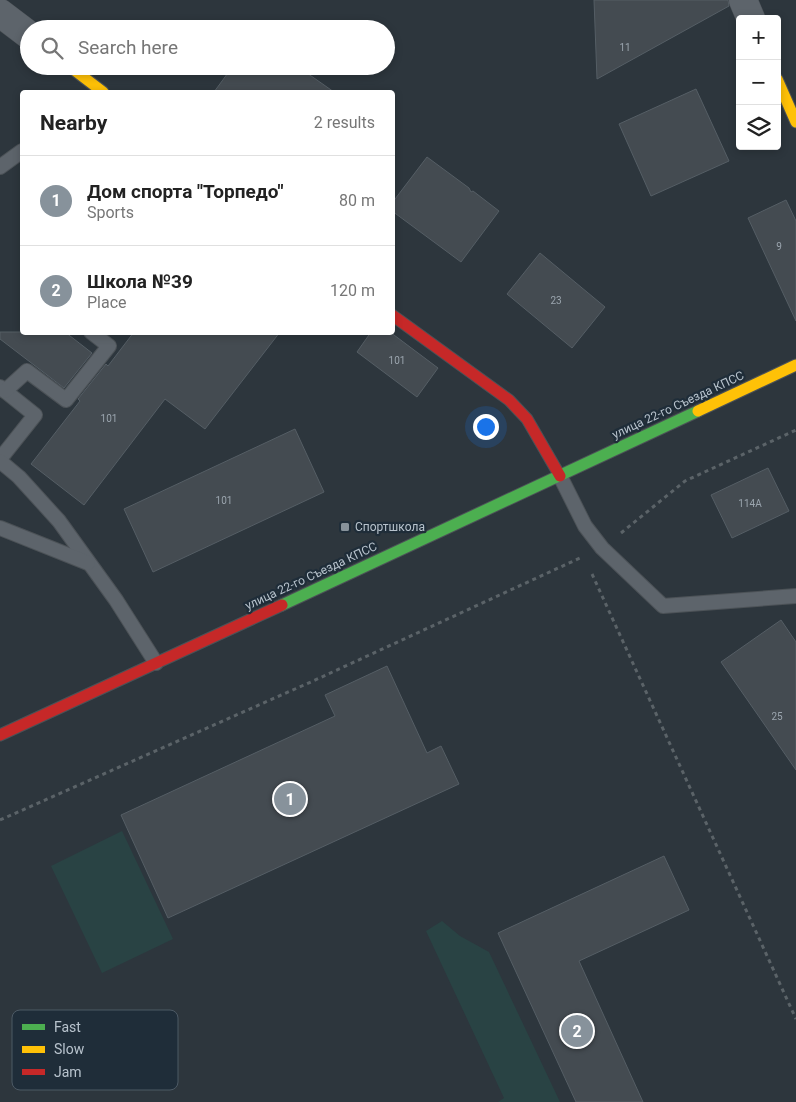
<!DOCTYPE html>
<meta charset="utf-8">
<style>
body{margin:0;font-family:Roboto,sans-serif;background:#f2f2f2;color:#222}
.controls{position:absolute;right:15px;top:15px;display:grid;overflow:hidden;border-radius:5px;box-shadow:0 2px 8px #0003}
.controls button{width:45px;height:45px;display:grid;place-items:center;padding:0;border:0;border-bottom:1px solid #e0e0e0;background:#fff;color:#222;font:25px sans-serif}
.you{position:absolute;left:485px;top:426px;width:18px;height:18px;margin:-12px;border:4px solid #fff;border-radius:50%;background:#1a73e8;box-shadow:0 0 0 8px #1a73e833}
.badge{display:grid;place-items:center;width:32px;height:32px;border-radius:50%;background:#87929b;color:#fff;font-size:16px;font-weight:700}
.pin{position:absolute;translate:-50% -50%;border:2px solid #fff;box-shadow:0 1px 5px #0006}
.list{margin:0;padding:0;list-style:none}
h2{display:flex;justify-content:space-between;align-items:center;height:65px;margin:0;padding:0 20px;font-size:21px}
h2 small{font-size:16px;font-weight:400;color:#767676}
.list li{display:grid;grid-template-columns:32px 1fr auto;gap:15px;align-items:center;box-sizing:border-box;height:90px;padding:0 20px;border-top:1px solid #e0e0e0}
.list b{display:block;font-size:19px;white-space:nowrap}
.list p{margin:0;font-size:16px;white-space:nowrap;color:#767676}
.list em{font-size:16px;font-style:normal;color:#767676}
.icon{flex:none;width:28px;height:28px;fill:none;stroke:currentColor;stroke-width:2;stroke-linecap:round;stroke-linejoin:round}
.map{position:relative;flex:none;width:796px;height:1102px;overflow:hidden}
.search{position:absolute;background:#fff;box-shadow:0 2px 8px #0003;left:20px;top:20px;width:375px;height:55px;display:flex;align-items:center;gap:12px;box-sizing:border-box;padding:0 18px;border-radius:28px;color:#767676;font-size:19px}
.panel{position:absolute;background:#fff;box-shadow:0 2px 8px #0003;left:20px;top:90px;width:375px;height:245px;border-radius:5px}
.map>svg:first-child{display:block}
.green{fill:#294344}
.building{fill:#444b51;stroke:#555e65}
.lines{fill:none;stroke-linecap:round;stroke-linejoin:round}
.lane-casing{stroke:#4c5257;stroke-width:16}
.street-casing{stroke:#4c5257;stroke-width:29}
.fast-casing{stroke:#4c5257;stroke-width:13}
.slow-casing{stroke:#4c5257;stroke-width:13}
.jam-casing{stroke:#4c5257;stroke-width:13}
.path{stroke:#5b6368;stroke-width:3;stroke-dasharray:4 4;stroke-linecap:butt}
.lane{stroke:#5d646b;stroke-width:14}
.street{stroke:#5d646b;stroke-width:28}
.fast{stroke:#4caf50;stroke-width:11}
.slow{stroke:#ffc107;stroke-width:11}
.jam{stroke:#c62828;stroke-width:11}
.poi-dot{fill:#87929b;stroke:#1f2d39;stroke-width:2}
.labels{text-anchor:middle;stroke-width:4.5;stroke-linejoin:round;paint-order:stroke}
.number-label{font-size:10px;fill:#9ba5ae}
.street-label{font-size:12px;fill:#b8c3cd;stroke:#1f2d39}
.poi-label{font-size:12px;fill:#b8c3cd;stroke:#1f2d39;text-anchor:start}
.key{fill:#1f2d39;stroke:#4d5a65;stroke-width:1}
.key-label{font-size:14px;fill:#b8c3cd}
</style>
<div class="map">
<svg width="796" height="1102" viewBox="0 0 796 1102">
<rect width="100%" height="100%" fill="#2d363d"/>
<!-- green -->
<g class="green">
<path d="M122,831L173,939L102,973L51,866Z"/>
<path d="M442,921L460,936L489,952L560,1102H498L504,1098L426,931Z"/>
</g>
<!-- building -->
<g class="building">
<path d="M594,0H728L729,6L597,79Z"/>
<path d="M233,66H297L334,92H214Z"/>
<path d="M696,89L729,161L651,196L619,124Z"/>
<path d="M427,157L469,188L471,192L473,191L499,211L461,262L392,211V203Z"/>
<path d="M786,200L796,221V321L748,218Z"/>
<path d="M540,253L605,307L572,348L507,294Z"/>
<path d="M0,332H65L92,353L64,388L0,339Z"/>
<path d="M134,332H280L205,429L165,399L84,505L31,464L80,401L78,399L106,364L108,366Z"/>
<path d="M371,332H390L438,368L417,397L357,352Z"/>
<path d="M295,429L324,492L153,572L124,509Z"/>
<path d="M768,468L789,511L732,538L711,495Z"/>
<path d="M781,620L796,642V770L721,662Z"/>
<path d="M387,666L427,753L441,746L459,784L168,918L121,815L335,716L325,695Z"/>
<path d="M664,856L689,910L579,961L643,1102H576L498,933Z"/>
</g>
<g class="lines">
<!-- lane casing -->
<g class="lane-casing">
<g id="lane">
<path d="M0,167L22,151"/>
<path d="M0,387L35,415L0,459"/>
<path d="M5,391L27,371L66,400L109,346L91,332"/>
<path d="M0,461L19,477L59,521L116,600L156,663"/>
<path d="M560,476L585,526L602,548L663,606L796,596"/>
<path d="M0,528L88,563"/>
</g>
</g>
<!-- street casing -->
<g class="street-casing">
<g id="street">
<path d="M743,0L751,19"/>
<path d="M0,13L29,35"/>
</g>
</g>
<!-- fast casing -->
<g class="fast-casing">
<path id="fast" d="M282,605L698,411"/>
</g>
<!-- slow casing -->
<g class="slow-casing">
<g id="slow">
<path d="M69,66L103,92"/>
<path d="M777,79L796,122"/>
<path d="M698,411L796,365"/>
</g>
</g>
<!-- jam casing -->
<g class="jam-casing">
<g id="jam">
<path d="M392,315L509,400L527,419L560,476"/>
<path d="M0,735L282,605"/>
</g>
</g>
<!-- path -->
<g class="path">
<path d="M621,533L685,481L796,430"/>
<path d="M592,574L796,1019"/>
<path d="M0,820L313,681L580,558"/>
</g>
<!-- lane -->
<use href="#lane" class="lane"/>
<!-- street -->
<use href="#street" class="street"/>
<!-- fast -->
<use href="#fast" class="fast"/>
<!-- slow -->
<use href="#slow" class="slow"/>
<!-- jam -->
<use href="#jam" class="jam"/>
</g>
<!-- markers -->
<rect class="poi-dot" x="340" y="522" width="10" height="10" rx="2.5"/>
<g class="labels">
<!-- number labels -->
<g class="number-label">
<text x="625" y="51">11</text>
<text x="779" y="250">9</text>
<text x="556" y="304">23</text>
<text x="397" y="364">101</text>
<text x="109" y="422">101</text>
<text x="224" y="504">101</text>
<text x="750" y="507">114А</text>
<text x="777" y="720">25</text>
</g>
<!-- street labels -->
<g class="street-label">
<text transform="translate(678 405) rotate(-25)" y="4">улица 22-го Съезда КПСС</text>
<text transform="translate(311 576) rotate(-25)" y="4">улица 22-го Съезда КПСС</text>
</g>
<!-- poi labels -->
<g class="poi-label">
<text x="355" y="531">Спортшкола</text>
</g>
</g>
<!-- legend -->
<rect x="12" y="1010" width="166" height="80" rx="8" class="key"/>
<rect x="22" y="1024" width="23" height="6" fill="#4caf50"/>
<rect x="22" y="1046" width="23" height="7" fill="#ffc107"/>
<rect x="22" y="1069" width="23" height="6" fill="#c62828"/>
<g class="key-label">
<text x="54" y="1032">Fast</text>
<text x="54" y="1054">Slow</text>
<text x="54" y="1077">Jam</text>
</g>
</svg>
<div class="controls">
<button>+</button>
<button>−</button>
<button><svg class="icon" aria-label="layers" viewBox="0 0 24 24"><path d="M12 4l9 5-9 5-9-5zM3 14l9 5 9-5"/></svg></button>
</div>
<div class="you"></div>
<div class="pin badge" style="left:290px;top:799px">1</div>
<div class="pin badge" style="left:577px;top:1031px">2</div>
<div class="search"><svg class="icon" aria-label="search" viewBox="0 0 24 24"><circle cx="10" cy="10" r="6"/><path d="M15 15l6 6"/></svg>Search here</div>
<section class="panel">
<h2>Nearby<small>2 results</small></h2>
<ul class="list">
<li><span class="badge">1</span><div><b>Дом спорта &quot;Торпедо&quot;</b><p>Sports</p></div><em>80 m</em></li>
<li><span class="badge">2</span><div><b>Школа №39</b><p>Place</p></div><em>120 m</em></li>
</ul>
</section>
</div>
